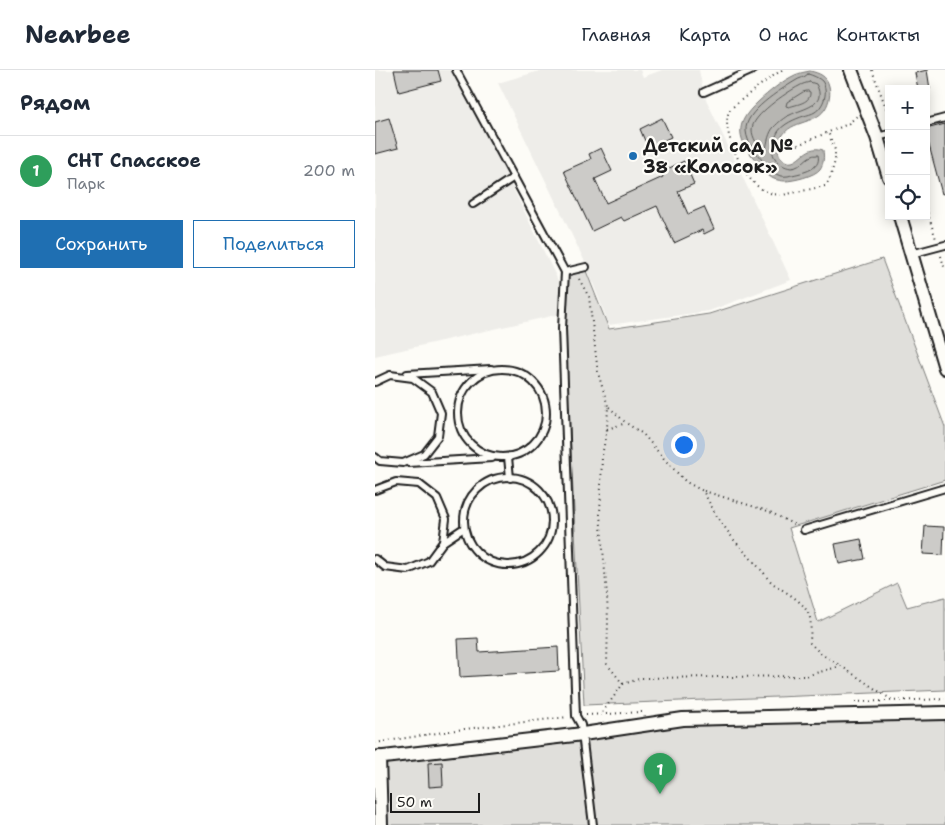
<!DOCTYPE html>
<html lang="ru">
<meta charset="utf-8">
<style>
body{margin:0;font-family:"Shantell Sans",sans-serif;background:#f2f2f3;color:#1f2937}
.controls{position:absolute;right:15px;top:15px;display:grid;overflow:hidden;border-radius:0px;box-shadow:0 2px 12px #0003}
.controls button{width:45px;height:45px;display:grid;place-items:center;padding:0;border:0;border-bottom:1px solid #e0e1e3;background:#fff;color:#1f2937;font:25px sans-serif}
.scale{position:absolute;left:15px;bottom:12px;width:90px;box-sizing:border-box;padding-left:5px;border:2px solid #1c1c1c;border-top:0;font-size:14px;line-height:18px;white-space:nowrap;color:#1c1c1c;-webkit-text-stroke:4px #fdfcf7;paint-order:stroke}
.you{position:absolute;left:308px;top:374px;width:18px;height:18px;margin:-12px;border:4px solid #fff;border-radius:50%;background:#1a73e8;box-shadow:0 0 0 8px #1a73e833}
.badge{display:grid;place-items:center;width:32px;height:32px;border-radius:50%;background:#1f6fb2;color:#fff;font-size:16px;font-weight:700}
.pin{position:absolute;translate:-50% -41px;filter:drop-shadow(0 1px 2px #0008)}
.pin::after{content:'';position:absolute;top:26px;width:18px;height:15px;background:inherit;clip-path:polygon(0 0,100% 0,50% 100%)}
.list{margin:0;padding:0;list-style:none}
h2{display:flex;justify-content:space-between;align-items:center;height:65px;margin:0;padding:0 20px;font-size:21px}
h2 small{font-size:16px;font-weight:400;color:#747a83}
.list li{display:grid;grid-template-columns:32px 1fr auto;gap:15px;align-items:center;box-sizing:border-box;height:70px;padding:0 20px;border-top:1px solid #e0e1e3}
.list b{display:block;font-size:19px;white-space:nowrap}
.list p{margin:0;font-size:16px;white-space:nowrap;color:#747a83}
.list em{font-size:16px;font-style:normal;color:#747a83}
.actions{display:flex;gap:10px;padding:15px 20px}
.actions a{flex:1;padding:11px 0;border:1px solid #1f6fb2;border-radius:0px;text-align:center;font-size:18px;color:#1f6fb2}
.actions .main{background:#1f6fb2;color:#fff}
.icon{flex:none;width:28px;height:28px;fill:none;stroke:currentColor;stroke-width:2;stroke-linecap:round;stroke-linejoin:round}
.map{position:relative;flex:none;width:570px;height:755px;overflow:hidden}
header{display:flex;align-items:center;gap:30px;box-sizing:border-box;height:70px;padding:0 25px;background:#fff;border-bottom:1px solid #e0e1e3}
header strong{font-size:24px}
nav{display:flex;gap:28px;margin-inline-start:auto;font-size:18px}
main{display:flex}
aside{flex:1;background:#fff}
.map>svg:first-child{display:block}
.built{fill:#eeede9}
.green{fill:#e0dfdb;stroke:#7e7e7c}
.water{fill:#b7b6b2;stroke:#797876}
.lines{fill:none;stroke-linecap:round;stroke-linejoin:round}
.shore{stroke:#5a5a58;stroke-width:1}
.building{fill:#cccbc8;stroke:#1c1c1c}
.service-casing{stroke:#1c1c1c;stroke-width:10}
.minor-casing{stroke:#1c1c1c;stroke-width:16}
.path{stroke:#1c1c1c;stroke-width:2;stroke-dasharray:1 4;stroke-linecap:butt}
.service{stroke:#fdfcf7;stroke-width:6}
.minor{stroke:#fdfcf7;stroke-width:12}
.poi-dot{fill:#1f6fb2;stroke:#fdfcf7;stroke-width:2}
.labels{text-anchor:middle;stroke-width:4.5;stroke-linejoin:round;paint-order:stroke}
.poi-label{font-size:18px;font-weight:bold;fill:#1c1c1c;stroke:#fdfcf7;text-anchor:start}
</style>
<header>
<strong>Nearbee</strong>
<nav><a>Главная</a><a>Карта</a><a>О нас</a><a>Контакты</a></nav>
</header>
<main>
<aside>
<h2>Рядом<small></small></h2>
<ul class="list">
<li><span class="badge" style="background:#2e9e5b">1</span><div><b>СНТ Спасское</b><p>Парк</p></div><em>200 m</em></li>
</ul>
<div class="actions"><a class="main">Сохранить</a><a>Поделиться</a></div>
</aside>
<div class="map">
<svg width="570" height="755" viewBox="0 0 570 755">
<rect width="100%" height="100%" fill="#fdfcf7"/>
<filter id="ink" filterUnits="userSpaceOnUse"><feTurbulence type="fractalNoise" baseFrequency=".02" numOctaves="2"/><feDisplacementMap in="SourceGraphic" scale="10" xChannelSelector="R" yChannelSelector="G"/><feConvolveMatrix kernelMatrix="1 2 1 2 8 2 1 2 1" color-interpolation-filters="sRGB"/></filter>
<g filter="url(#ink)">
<!-- built -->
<g class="built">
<path d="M0,0H80L198,241L0,286Z"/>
<path d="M168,0H265L268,7L287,0H324L329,25L416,210L334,241L234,255L209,190L123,13Z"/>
</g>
<!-- green -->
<g class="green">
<path d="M507,189L570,357V410L414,458L443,552L522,513L532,537L570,527V620L209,635L187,207L211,201L234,259L334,244Z"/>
<path d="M570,637V755H0V692L177,663Z"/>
</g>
<!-- water -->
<path class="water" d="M435,1C444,3 452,6 454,16C456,23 454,33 450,39C439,56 412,49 405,71C404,73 403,77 403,79C403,84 406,89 410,91C424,98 429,73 448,80C449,87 449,93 445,99C440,106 418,111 410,111C407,111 402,110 399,109C392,106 387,98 383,93C362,69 358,55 383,32C394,22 407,11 420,5C424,3 430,2 435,1Z"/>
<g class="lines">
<!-- shore -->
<g class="shore">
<path d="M433,4C437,5 444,8 447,11C454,21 449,36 440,42C437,44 432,45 429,46C420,49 408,54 403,62C401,65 400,70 399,73C397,78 397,84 400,88C403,94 410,97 416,98C428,98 430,84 443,85C447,101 424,103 413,106C401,108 394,99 388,91C381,83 372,73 371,61C369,42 405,20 420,11C424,8 429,8 433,4Z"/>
<path d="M435,12L441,14C453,36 428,38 415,45C409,47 403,53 399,57C394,62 392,73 391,80L387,81C383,76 377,67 377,60C376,46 412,22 424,16C427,14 431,13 435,12Z"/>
<path d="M433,21L435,22C436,33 422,34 414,37L411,36L412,32L428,22Z"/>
</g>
</g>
<!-- building -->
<g class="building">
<path d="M19,0H63L66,11L24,22Z"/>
<path d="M552,0L555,19H543L540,3Z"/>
<path d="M14,48L23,78L0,84V52Z"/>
<path d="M287,48L296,67L273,78L265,59Z"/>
<path d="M570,54V123L567,124L551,64V59Z"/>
<path d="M226,78L237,101L220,109L231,133L288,107L286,102L309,91L319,114L303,121L313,144L329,137L339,159L329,164L327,160L299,173L282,136L249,151L246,147L217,161L189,101L216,89L214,84Z"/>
<path d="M550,456L569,457L568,485L548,484Z"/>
<path d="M486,469L490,489L464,494L460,474Z"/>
<path d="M103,568L104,582L183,577L184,601L85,607L83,569Z"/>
<path d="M67,692L68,716L54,717L53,693Z"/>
</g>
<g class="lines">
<!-- service casing -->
<g class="service-casing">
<g id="service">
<path d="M81,0L190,202L187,258L201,646L206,655L218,755"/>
<path d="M329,22L378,0"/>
<path d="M551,53L570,48"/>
<path d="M502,67L514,64"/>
<path d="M98,134L139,107"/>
<path d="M536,184L570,175"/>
<path d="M190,202L211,197"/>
<circle cx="127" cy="343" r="44"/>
<path d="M32,304L116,299"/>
<path d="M0,312L15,305L38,308L57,322L66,343L63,366L49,384L28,393L5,391L0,387"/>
<path d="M129,387H133L135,408"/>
<path d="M34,393L117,388"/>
<circle cx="133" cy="451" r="44"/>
<path d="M0,420L21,412L44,414L62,428L71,449L68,472L54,491L33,500L10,497L0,489"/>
<path d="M429,460L570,418"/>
<path d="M68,472L89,458"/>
</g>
</g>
<!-- minor casing -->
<g class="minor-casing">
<g id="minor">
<path d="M476,0L502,67L514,107"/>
<path d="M525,146L570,298"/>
<path d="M4,687L6,755"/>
<path d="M0,688L208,664L308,649L570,643"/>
</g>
</g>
<!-- path -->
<g class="path">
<path d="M407,0C392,10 378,20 364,32C361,35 357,37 355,40C344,56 366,98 377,111C385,120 396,125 408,125L450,116L454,111L460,91V80L453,62"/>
<path d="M497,0L514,46"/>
<path d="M418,77L473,54L482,46"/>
<path d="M551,138L561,169"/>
<path d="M566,186L570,200"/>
<path d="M204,209L214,227L223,303L233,336L232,359L227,386L225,444L232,525L233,551L232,594L248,614L226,644"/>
<path d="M234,337L251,353L268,364L290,390L311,412L328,421L341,445L359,470L389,503C398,520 425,524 434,545C437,551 435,566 435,573L446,584L466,596"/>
<path d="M232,359L251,353"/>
<path d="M329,421L393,441L420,455"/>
<path d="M248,614L267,608L430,606L466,596L517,630"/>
<path d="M480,632L570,629"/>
<path d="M211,645L268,642"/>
<path d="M0,673L81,660L193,647"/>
</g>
<!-- service -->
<use href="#service" class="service"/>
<!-- minor -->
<use href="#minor" class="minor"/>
</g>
</g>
<!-- markers -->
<circle class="poi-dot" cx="258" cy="86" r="5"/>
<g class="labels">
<!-- poi labels -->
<g class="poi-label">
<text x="268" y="82">Детский сад №<tspan x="268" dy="21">38 «Колосок»</tspan></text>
</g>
</g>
</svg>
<div class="controls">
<button>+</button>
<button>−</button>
<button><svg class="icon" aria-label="locate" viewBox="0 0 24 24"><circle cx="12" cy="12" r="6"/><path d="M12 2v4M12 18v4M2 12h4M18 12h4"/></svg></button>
</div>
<div class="scale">50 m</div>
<div class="you"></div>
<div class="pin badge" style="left:285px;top:724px;background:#2e9e5b">1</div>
</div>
</main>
